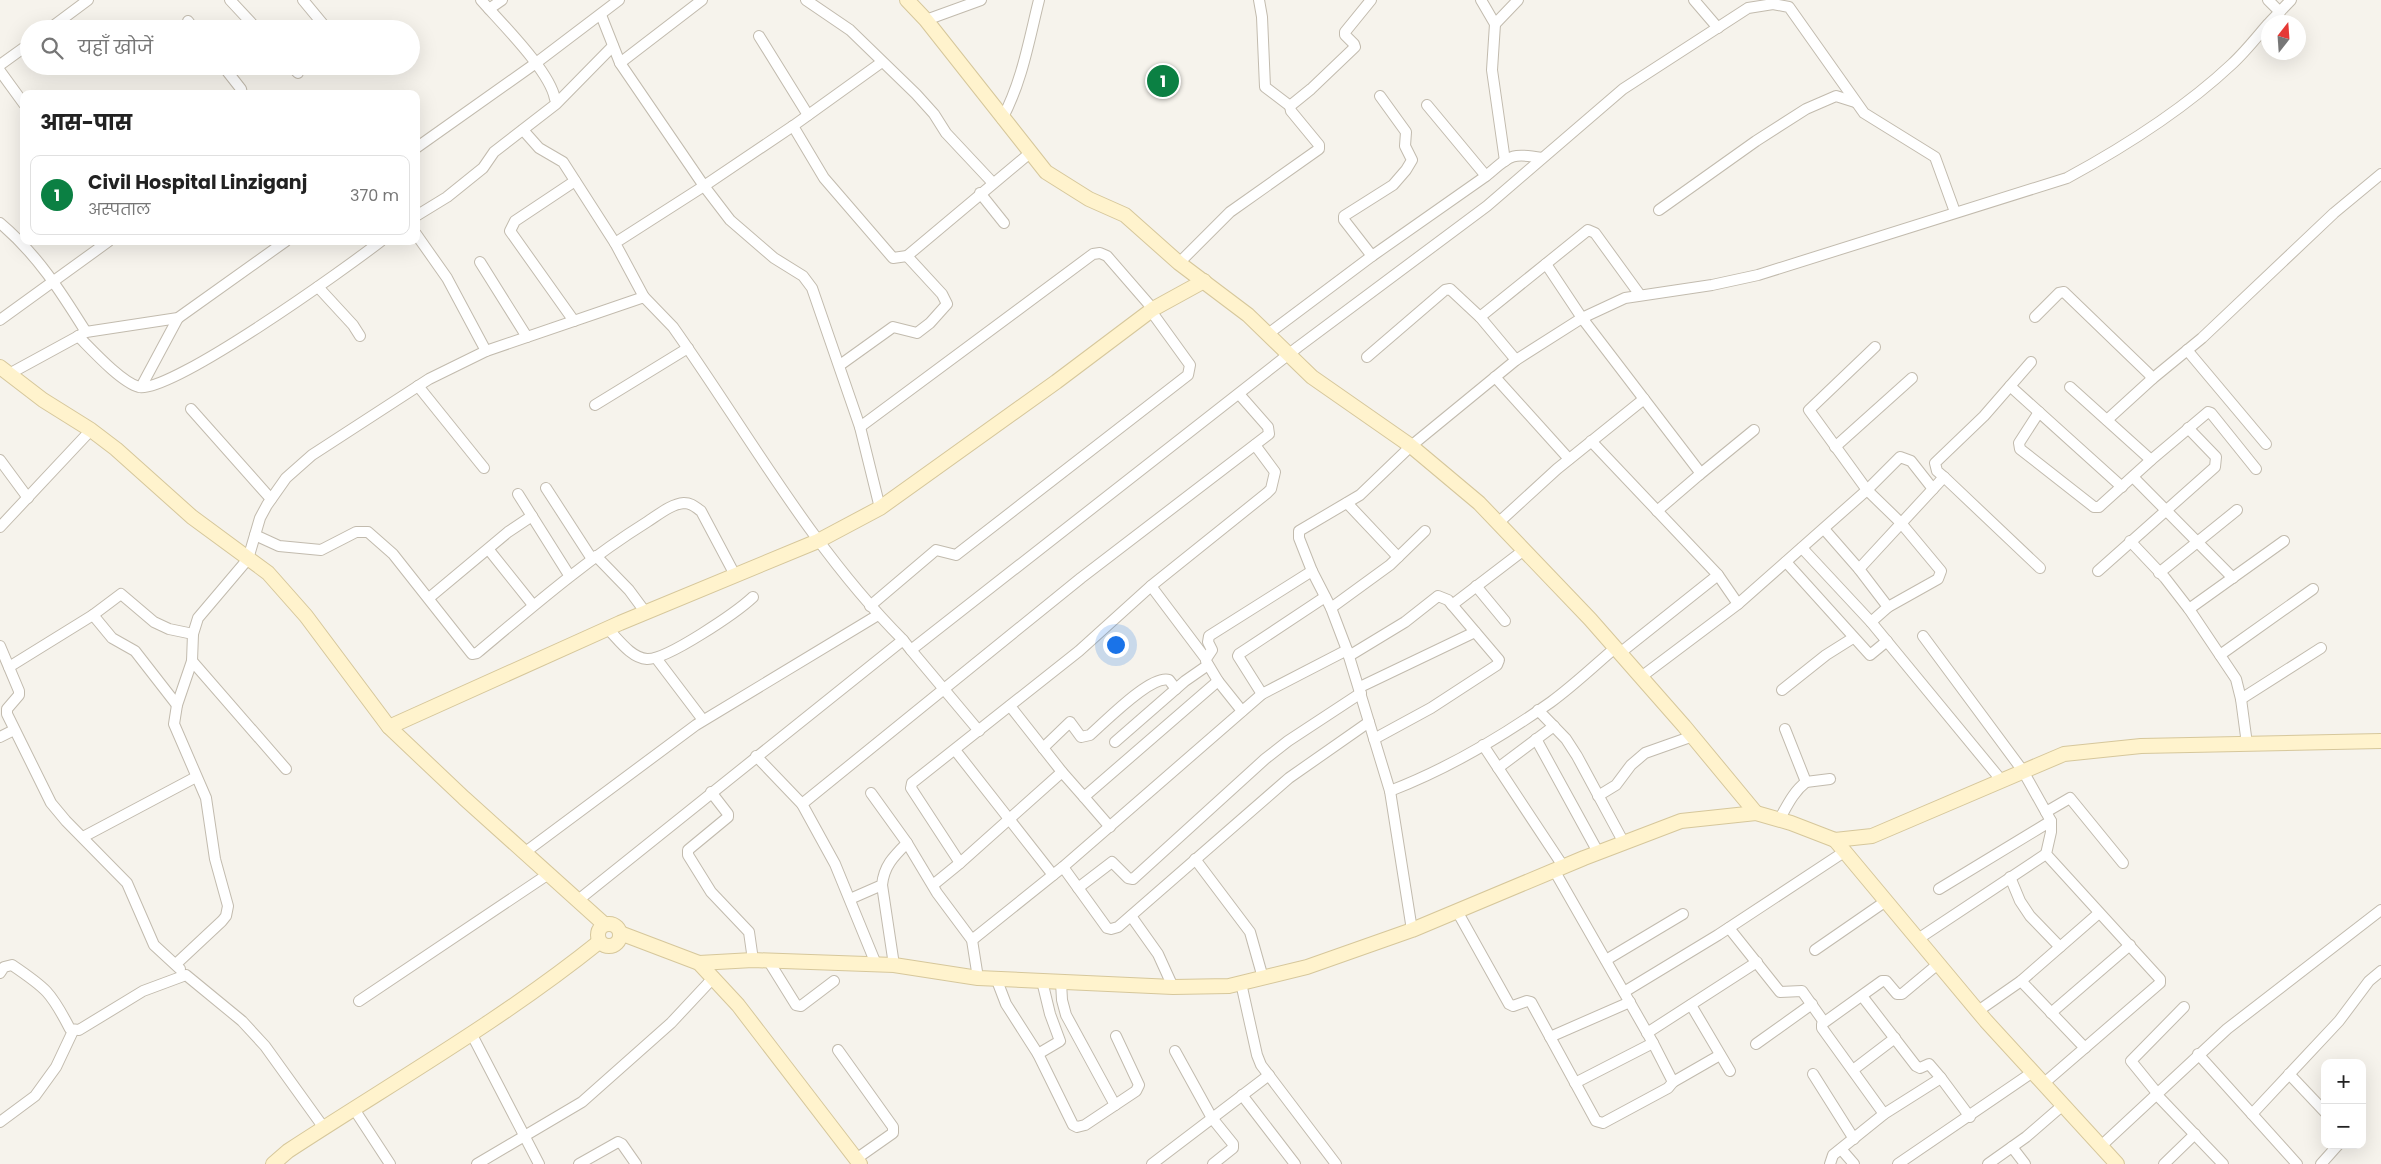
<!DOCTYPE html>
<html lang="hi">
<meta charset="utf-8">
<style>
body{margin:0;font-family:Poppins,"Noto Sans Devanagari",sans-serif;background:#f6f6f6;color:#222}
.controls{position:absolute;right:15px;bottom:15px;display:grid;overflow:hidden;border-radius:10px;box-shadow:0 5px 20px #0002}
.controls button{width:45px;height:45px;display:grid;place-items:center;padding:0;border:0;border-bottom:1px solid #e0e0e0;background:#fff;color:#222;font:25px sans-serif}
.compass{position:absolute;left:2261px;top:15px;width:45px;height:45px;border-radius:50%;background:#fff;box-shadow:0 5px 20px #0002;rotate:17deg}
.you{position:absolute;left:1115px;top:644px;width:18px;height:18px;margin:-12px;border:4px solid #fff;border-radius:50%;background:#1a73e8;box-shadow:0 0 0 8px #1a73e833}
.badge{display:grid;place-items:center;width:32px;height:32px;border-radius:50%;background:#0b8043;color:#fff;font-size:16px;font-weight:700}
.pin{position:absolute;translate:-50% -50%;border:2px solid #fff;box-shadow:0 1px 5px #0006}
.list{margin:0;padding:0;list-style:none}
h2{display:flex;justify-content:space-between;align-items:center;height:65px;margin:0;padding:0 20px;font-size:21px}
h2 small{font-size:16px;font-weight:400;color:#767676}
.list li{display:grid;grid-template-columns:32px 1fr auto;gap:15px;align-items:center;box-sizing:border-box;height:80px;margin:0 10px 10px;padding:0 10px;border:1px solid #e0e0e0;border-radius:10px}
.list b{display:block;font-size:19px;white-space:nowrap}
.list p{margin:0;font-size:16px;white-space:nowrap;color:#767676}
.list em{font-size:16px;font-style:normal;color:#767676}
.icon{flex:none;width:28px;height:28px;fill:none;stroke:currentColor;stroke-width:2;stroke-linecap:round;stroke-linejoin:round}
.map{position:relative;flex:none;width:2381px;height:1164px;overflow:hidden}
.search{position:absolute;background:#fff;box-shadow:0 5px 20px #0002;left:20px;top:20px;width:400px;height:55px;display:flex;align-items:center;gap:12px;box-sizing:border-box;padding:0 18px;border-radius:28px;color:#767676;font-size:19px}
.panel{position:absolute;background:#fff;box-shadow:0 5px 20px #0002;left:20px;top:90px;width:400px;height:155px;border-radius:10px}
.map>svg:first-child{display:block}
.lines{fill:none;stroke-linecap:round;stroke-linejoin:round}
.street-casing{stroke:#c2bbae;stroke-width:12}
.secondary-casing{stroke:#d6c79b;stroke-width:16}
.street{stroke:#fff;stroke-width:10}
.secondary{stroke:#fff3cd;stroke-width:14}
</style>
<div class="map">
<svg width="2381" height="1164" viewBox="0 0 2381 1164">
<rect width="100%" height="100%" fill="#f6f3ec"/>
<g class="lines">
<!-- street casing -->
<g class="street-casing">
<g id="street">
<path d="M230,0L257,29"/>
<path d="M303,0L327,29"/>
<path d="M481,0C501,23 550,71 555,99"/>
<path d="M806,0L850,30L916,94L934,114L946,133L992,182"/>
<path d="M1259,0L1262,17L1265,87L1290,106"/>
<path d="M1481,0L1495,24L1492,70L1505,161"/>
<path d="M1694,0L1718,28"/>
<path d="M2268,0L2280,12"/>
<path d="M489,9L502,0"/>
<path d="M601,15L620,63L704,186L793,126L882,62"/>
<path d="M926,20L981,0"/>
<path d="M188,21L194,29"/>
<path d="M2270,22L2291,0"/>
<path d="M1495,24L1518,0"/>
<path d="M49,29L88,0"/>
<path d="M759,36L808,115"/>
<path d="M620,63L702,0"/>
<path d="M0,65L29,44"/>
<path d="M223,66L241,89L242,94"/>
<path d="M291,66L298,73"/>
<path d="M0,71L24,104"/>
<path d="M1002,119C1022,82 1029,40 1039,0"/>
<path d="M793,126L824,178L893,258L907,256L1030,153"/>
<path d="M523,130L539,148L563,162L615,243"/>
<path d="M416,148L536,63L619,0"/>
<path d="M1486,176C1510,156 1510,152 1542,158"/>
<path d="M980,193L1004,223"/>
<path d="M1659,210L1756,141L1806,109L1836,96L1855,102"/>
<path d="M416,216L447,197L483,168L494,152L556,104L613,46"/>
<path d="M0,223C37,254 61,292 86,332"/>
<path d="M416,234L447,278L486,351"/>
<path d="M1372,256L1344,220V216L1393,185L1406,170L1412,160L1405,146L1406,132L1380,96"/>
<path d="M480,262L527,337"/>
<path d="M1179,263L1230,212L1319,149V145L1291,111L1290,106L1311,89L1355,47L1354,44L1345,35V32L1371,0"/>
<path d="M1546,264L1582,318L1699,471V475L1657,511"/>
<path d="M318,287L353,325L360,336"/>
<path d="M644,297L615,243L704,186L730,220L774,258L803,276L812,288L860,427L880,508"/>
<path d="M1480,317L1588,230L1595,233L1640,295"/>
<path d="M2035,317L2059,293L2064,292L2149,374L2152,379L2107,420"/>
<path d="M0,320L109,241"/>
<path d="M574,321L510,231L515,221L575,181"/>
<path d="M1268,334L1372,256L1486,176L1427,105"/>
<path d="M78,336C92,350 121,382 139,387C171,394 349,266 381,241"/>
<path d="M1875,347L1809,410L1867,490L1901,523L1941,571L1938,579L1888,607"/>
<path d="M2187,350L2266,444"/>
<path d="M1367,357L1445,290L1450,289L1480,317L1516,360"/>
<path d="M840,365L893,327L917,333L930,323L947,304L942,294L907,256"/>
<path d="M9,374L86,332L178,318L286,241"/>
<path d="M1495,377L1569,459"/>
<path d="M2152,379L2202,338L2334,213L2381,174"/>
<path d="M418,386L484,468"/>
<path d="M2010,386L2122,487"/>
<path d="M141,387L178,318"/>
<path d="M2070,387L2151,460"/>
<path d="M595,405L688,348"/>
<path d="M191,409L271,499"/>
<path d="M2039,412L2019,443L2020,449L2094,507H2099L2151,460L2208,412L2211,413L2256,469"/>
<path d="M860,427L1093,254L1100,253L1107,256L1153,309"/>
<path d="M1591,441L1718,575L1738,604"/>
<path d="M1835,447L1912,378"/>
<path d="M0,460L28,498"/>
<path d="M1699,475L1754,430"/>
<path d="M1944,477L2040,568"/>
<path d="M2133,477L2233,578"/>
<path d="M546,488L592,559"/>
<path d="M518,494L569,575"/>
<path d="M1347,503L1398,557"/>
<path d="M1498,523L1557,469L1644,399"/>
<path d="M0,527L91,430"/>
<path d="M1824,529L1859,569"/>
<path d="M255,535L279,546L321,550L356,532H368L393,554L472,654L477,653C532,607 586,560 647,522C658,515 671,504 684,503C692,503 695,507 701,511L735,575"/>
<path d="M2130,541L2165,578L2189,609L2236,679L2241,699L2247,744"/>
<path d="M1802,548L1871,622L2002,781"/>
<path d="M489,550L533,605"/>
<path d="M596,556L629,590L646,613"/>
<path d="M1786,562L1870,655L1887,641"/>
<path d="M2098,571L2215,467L2216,457L2188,428"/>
<path d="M2159,573L2237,510"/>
<path d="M1151,586L1206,659"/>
<path d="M1476,586L1505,621"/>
<path d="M429,598L508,532L532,516"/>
<path d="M1452,605L1524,550"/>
<path d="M870,606L936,550L956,555L1188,375L1190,365L1151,311"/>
<path d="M1331,608L1390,565L1425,531"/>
<path d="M2189,609L2284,541"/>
<path d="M93,615L112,638L135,651L177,705"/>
<path d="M1871,622L1888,607L1859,569L1944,477L1937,471L1935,463L1984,416L2031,362"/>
<path d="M608,629C618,639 631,658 647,659C667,660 737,612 753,597"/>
<path d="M1923,636L2023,771L2051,821V832L2046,854L2160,979V983L2043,1084"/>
<path d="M0,646L19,691V695L7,709V714L51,803L66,821L127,883L154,945L180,969"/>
<path d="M911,650L979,731"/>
<path d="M1620,653L1718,575"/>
<path d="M2220,655L2313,589"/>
<path d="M1349,656L1405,622L1438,596L1448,600L1499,660L1497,665L1431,708L1374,739"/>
<path d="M656,658L703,720"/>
<path d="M192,661L286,769"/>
<path d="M9,667L93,615L121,594L154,622L169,629L193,634"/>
<path d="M1641,677L1738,604L1867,490L1900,457L1911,461L1933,489"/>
<path d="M1360,687L1475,632"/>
<path d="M1782,690L1826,655L1853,638"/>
<path d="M1262,694L1238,656L1239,654L1325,597"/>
<path d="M2241,699L2321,648"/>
<path d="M1010,706L1062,772"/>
<path d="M1538,710L1566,739L1577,756L1624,843"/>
<path d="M1242,711L1218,681L1206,661V659L1212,650L1208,642L1209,636L1312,571"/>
<path d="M0,737L14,730"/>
<path d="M1536,739L1598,852"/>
<path d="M1115,742L1185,681L1208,665"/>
<path d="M1483,745L1563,866"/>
<path d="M1043,748L1070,722L1081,737L1090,735C1104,723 1151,674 1169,680L1176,689"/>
<path d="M955,750L1053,875"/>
<path d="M756,756L802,804L835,864L876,964"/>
<path d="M1498,768L1554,726"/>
<path d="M1806,782L1830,779"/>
<path d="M1390,791C1447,769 1500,738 1551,702C1573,686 1594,666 1615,648"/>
<path d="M711,792L728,814V817L688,850V855L711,892L749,932L753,960"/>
<path d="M871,793L907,843L937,893L972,940L978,978"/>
<path d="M1598,796L1616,785L1631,765L1645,753L1693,736"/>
<path d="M1084,797L1110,827"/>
<path d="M802,804L1081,578L1269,434L1268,427L1239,394"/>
<path d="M2046,812L2070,798L2123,863"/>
<path d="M1779,820C1787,806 1793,792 1806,782L1785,729"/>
<path d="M83,837L196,777"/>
<path d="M524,853L696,725L878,615"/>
<path d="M1195,859L1250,932L1263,978"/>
<path d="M960,863L911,788L912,783L1079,651L1151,586L1267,493L1271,489L1275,472L1255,445"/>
<path d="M1063,867L1107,928L1111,929L1118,927L1289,778L1369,722"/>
<path d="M2010,877L2020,901L2030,916L2060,947"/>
<path d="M882,885L894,965"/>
<path d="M933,885L960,863L1062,772L1084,797L1218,681"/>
<path d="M1078,888L1112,862L1128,878L1133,879L1265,759L1288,741L1361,693"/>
<path d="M1939,889L2051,821"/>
<path d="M850,899L882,885C884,866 893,857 907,843"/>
<path d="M577,901L903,640L911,650L1298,347L1487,206L1623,89L1748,8L1773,4L1789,7L1864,113L1935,157L1955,212"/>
<path d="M1457,911L1509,1004L1513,1006L1527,1001L1531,1002L1596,1121L1603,1123L1668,1088L1673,1082L1653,1043L1554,870"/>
<path d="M1131,916L1158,954L1173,987"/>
<path d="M1729,928L1780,992L1802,991L1824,1022"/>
<path d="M1412,930L1390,791L1347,650L1331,608L1312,571L1299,538V531L1360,495L1411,446L1516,360L1582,318L1625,298L1712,285L1758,275L2067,178C2126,146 2183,110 2232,64C2245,52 2256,38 2268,24"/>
<path d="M1918,939L2046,854"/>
<path d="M972,940L1063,867L1262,694L1347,650"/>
<path d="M1815,950L1886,901"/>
<path d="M768,960L796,1005L801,1006L834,981"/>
<path d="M1606,960L1683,914"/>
<path d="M176,964L222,921L226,916L228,906L215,859L206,798L174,724L177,705L192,661L193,634L198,618L248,559L260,518L267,505L286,478L312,455L429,379L486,351L644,297L673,327C748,433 811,548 903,640"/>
<path d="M0,973L4,967L12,965C46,988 51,992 70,1029L79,1030L143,991L186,975L242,1021L265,1046L324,1128"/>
<path d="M996,978L1006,1004L1038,1054L1073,1125L1077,1127L1085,1125L1136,1091L1139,1085L1116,1036"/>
<path d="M2021,981L2085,1048"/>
<path d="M1061,982L1062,1000L1066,1015L1115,1105"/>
<path d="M1241,983L1257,1055L1261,1065L1336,1164"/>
<path d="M1624,992L1718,935L1844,852"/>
<path d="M1862,996L1916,1066L1920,1068L1929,1064L1941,1078"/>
<path d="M359,1001L547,875"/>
<path d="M1691,1005L1730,1071"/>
<path d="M1978,1011L2021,981L2099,913"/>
<path d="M2051,1013L2130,945"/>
<path d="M471,1033L539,1164"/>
<path d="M1647,1033L1757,962"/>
<path d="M1550,1037L1630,1002"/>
<path d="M1756,1044L1812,1004"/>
<path d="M838,1050L893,1127V1133L856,1159"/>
<path d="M1175,1051L1212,1118L1233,1144V1148L1213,1164"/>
<path d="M1038,1054L1060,1041L1050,1014L1042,981"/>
<path d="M2198,1054L2297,1164"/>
<path d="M1853,1070L1895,1038"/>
<path d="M1813,1074L1854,1139"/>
<path d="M2289,1074L2325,1112"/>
<path d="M1673,1082L1720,1055"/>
<path d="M1575,1083L1653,1043"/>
<path d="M2157,1093L2131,1061L2184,1007"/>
<path d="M2156,1094L2223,1164"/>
<path d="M1242,1095L1295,1164"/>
<path d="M354,1109L390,1164"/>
<path d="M1884,1114L1822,1028V1024L1882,981H1886L1897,994H1902L1938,964"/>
<path d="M2252,1114L2339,1021L2369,981L2381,971"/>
<path d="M0,1122L35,1096L56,1067L73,1031"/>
<path d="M2101,1146L2227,1029L2381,910"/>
<path d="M2012,1147L2025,1164"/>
<path d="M1841,1149L1854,1164"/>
<path d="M477,1164L582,1102L671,1023L714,977"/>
<path d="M579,1164L618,1142L622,1144L636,1164"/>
<path d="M1152,1164L1269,1075"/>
<path d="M1830,1164L1833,1155L1884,1114L1941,1078L1970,1117"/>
<path d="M1898,1164L2033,1072"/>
<path d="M1988,1164L2026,1137L2063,1105"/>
<path d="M2164,1164L2195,1134"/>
<path d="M2321,1164L2338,1145"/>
</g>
</g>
<!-- secondary casing -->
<g class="secondary-casing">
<g id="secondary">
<path d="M907,0L926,20L1046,172L1089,199L1125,215L1179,263L1248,315L1312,377L1411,446L1479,503L1590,619L1684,726L1756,813"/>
<path d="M0,367L43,400L91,430L116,449L192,517L268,573L306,616L389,727L464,798L604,924"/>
<path d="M389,727L620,623L818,541L880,508L1056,382L1153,309L1204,281"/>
<path d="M1835,840L1986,1021L2117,1164"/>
<circle cx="609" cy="935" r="11"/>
<path d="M620,933L699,963L738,1005L860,1164"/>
<path d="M699,963L753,960L894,965L978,978L1173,987L1229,986L1307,967L1412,930L1584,858L1681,821L1756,813L1791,823L1835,840L1872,836L2064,754L2141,746L2381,741"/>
<path d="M273,1164L288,1151C392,1083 502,1020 599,942"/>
</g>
</g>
<!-- street -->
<use href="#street" class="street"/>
<!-- secondary -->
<use href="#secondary" class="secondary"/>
</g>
</svg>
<div class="controls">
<button>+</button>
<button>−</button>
</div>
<svg class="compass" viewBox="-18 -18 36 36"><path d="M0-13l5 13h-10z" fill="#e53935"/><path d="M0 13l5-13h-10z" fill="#767676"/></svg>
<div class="you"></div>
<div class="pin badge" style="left:1163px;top:81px">1</div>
<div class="search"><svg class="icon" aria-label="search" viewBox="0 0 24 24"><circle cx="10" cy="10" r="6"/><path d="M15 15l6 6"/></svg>यहाँ खोजें</div>
<section class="panel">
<h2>आस-पास<small></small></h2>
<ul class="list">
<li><span class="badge">1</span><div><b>Civil Hospital Linziganj</b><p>अस्पताल</p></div><em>370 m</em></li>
</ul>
</section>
</div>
